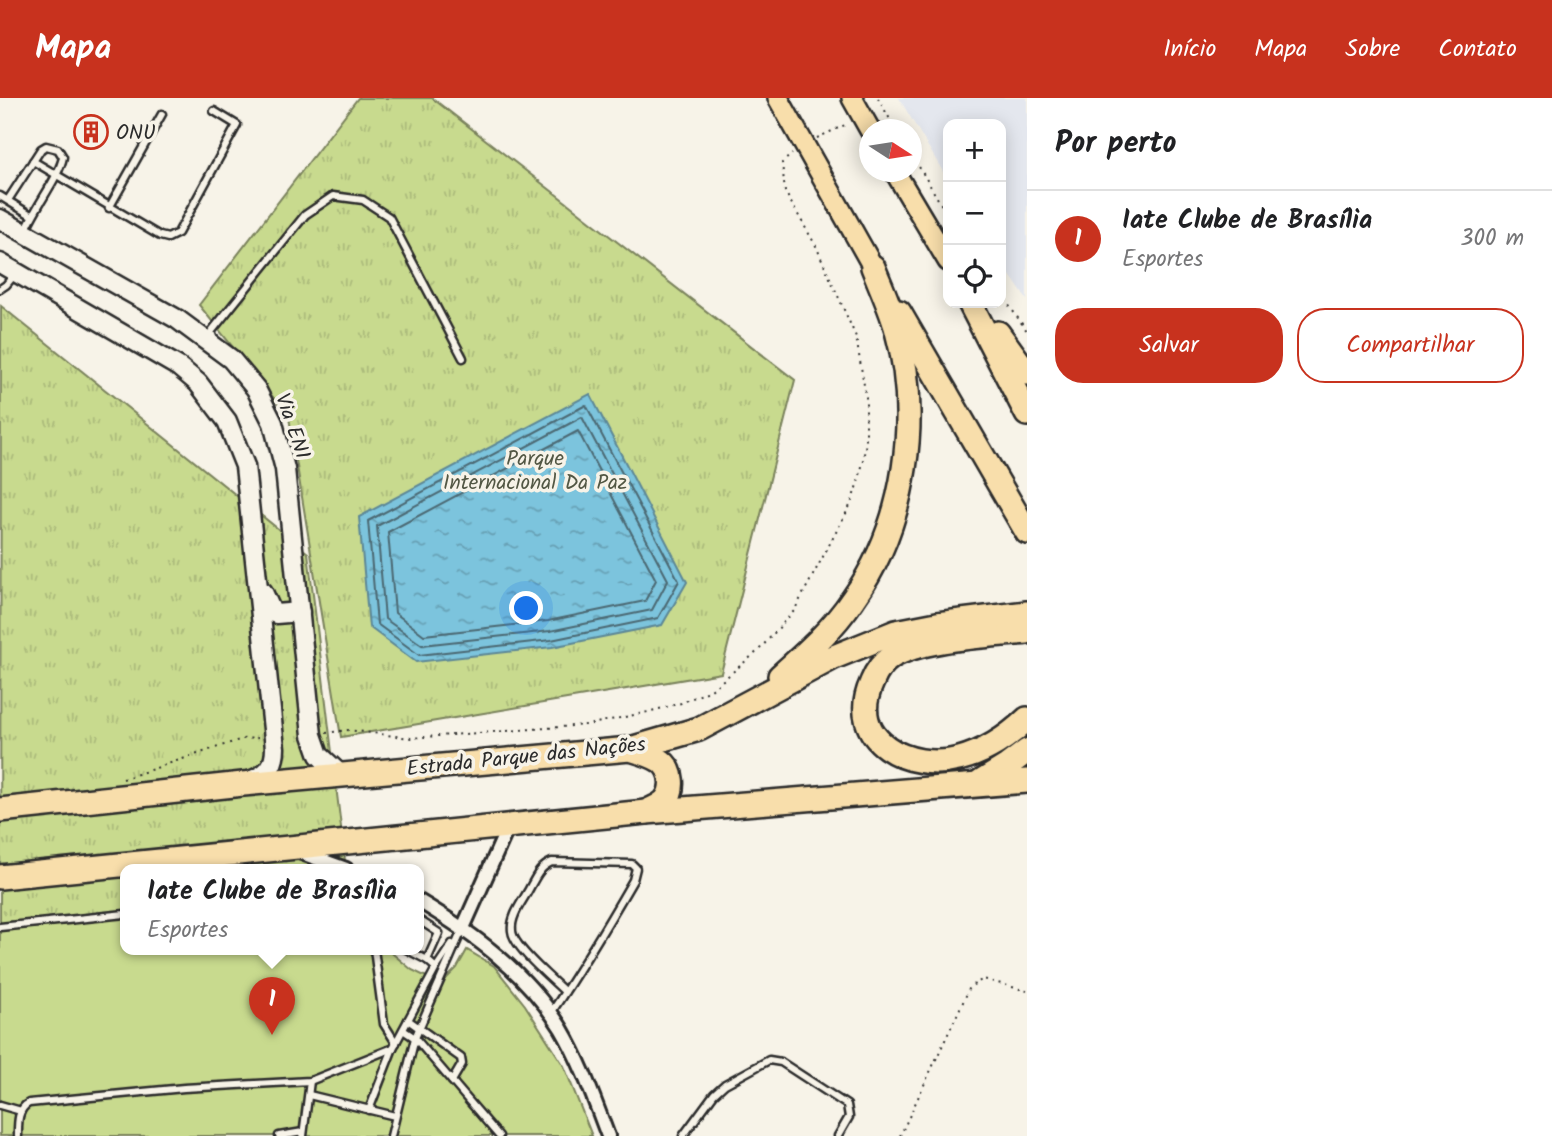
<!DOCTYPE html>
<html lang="pt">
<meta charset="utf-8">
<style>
body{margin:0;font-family:Kalam,sans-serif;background:#f2f2f2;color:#202124}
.controls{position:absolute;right:21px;top:21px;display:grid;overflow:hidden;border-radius:14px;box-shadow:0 4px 18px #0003}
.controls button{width:63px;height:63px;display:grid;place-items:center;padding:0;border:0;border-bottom:2px solid #e0e0e0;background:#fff;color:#202124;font:35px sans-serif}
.compass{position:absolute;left:859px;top:21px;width:63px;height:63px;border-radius:50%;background:#fff;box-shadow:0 4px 18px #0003;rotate:102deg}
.you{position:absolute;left:527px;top:511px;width:24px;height:24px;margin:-18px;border:5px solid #fff;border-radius:50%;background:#1a73e8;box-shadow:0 0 0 10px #1a73e833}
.badge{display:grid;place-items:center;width:46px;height:46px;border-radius:50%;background:#c8321e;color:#fff;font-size:23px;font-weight:700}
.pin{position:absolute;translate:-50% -58px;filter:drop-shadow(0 2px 4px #0008)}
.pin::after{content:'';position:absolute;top:37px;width:24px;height:21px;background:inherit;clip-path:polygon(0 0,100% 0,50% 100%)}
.popup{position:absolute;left:120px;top:766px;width:304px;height:91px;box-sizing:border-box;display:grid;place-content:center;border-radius:14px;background:#fff;filter:drop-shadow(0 2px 5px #0005);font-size:23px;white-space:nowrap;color:#757577}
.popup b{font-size:26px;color:#202124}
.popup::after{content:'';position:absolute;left:50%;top:100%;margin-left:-14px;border:14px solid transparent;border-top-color:#fff}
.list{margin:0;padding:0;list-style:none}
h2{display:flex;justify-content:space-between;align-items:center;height:91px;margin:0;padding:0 28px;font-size:30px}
h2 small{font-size:23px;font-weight:400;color:#757577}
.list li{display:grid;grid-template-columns:46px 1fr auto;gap:21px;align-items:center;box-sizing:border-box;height:98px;padding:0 28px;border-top:2px solid #e0e0e0}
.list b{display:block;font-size:26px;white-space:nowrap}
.list p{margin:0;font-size:23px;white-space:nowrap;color:#757577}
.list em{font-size:23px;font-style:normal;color:#757577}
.actions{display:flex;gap:14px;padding:21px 28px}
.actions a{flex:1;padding:16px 0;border:2px solid #c8321e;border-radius:28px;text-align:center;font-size:24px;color:#c8321e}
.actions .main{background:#c8321e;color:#fff}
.icon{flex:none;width:38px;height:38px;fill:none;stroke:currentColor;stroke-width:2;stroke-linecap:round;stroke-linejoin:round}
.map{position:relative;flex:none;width:1027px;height:1038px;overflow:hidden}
header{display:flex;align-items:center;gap:42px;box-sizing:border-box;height:98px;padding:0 35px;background:#c8321e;color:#fff}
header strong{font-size:33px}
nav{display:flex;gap:38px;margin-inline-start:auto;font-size:24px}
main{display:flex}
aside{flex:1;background:#fff}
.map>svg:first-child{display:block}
.built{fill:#e4e7ee}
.grass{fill:url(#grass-tufts);stroke:#7a825c;stroke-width:2}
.pitch{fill:#c8da8e;stroke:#7a825c;stroke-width:2}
.water{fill:url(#water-ripples);stroke:#5c8796;stroke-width:2}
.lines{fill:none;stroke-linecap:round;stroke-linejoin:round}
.shore{stroke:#4b6872;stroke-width:2}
.lane-casing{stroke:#2b2b2b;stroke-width:11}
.street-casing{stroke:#2b2b2b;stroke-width:18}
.secondary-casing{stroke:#2b2b2b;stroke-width:23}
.primary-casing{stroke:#2b2b2b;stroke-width:24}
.highway-casing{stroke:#2b2b2b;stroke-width:28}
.path{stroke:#2b2b2b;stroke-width:2;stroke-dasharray:2 5;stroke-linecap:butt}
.lane{stroke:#f7f3e8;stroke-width:6}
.street{stroke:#f7f3e8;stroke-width:12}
.secondary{stroke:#f7f3e8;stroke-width:18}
.primary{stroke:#f8deab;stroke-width:19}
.highway{stroke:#f8deab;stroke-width:23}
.labels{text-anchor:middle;stroke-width:7;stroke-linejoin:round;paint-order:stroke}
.poi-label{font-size:21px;fill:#2b2b2b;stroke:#f7f3e8;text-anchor:start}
.street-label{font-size:21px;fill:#2b2b2b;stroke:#f7f3e8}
.park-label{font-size:21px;fill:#525744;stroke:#f7f3e8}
</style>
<header>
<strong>Mapa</strong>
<nav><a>Início</a><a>Mapa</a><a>Sobre</a><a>Contato</a></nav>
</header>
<main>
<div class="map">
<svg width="1027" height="1038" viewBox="0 0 1027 1038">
<defs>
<pattern id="grass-tufts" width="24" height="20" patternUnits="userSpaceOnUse" patternTransform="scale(1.75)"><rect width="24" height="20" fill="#c8da8e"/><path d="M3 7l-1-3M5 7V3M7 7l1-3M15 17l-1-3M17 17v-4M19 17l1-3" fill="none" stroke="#acbb7b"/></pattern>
<pattern id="water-ripples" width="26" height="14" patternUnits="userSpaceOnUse" patternTransform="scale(1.75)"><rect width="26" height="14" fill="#7cc4dd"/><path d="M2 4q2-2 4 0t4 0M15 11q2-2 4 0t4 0" fill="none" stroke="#669fb3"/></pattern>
</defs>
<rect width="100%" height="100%" fill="#f7f3e8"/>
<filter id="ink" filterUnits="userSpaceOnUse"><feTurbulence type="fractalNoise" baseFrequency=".0143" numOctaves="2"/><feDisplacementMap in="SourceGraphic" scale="14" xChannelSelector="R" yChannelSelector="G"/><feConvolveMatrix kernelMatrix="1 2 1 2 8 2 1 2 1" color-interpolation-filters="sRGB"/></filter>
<g filter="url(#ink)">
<!-- built -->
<path class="built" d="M899,0H1027V202L1001,164V26H948V82Z"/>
<!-- grass -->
<g class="grass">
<path d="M358,0H432L795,282L721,575L341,639L289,319L199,207Z"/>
<path d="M1,208L308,455L346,771H125V816L0,829Z"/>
</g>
<!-- pitch -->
<path class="pitch" d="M125,816V851H387L412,872L441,886L457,870L467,852L494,868L525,907L564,968L592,1038H0V829Z"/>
<!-- water -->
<path class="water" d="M590,296L687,484L662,527L552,549L416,564L369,529L359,419Z"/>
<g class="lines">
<!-- shore -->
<g class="shore">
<path d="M586,307L679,483L658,520L551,542L419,557L377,526L368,423Z"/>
<path d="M582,319L668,482L652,512L550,533L422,547L385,521L377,428Z"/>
<path d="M578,333L656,482L645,503L548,523L424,537L395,515L388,434Z"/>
</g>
<!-- lane casing -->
<g class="lane-casing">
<g id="lane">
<path d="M33,63L160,138L168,140L178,135L237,27L214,13"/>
<path d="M0,98L31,117"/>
<path d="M8,102L41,51L46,48L58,51L63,59C59,80 34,110 25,134"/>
<path d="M109,110L162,16"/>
<path d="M0,191L6,187L15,176"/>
<path d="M215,244L211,234L305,117L333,98L363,102L389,119L463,260"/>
<path d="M419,822L439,835L427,862"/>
<path d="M0,829L125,816"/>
<path d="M374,851L384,926L396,945"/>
<path d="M406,851L427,862L436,870"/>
<path d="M551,915C580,872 607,827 633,782L636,770L632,766L552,764C539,769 535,781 528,793C522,804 510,819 512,833C513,849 553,882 565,894"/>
<path d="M408,922L461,960L462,966L452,983"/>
<path d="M403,932L415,940L499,1038"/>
<path d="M309,997L395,1018"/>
<path d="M0,1007L21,1013"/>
<path d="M369,1012L393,950L436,870L452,846"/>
<path d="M18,1038C18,1026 17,1011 29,1005L184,990L310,983L393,950"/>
<path d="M279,1038L303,1034"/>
<path d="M303,1038L310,983"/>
<path d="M391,1038L415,940L463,830"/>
<path d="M683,1038L714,996L725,986L769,962L781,964L847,1007L849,1019L838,1038"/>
</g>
</g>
<!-- street casing -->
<g class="street-casing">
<g id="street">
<path d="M299,754L346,771"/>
<path d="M419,803C474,836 526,874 561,930C581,964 594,1001 608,1038"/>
<path d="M463,830L508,729"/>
</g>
</g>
<!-- secondary casing -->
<g class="secondary-casing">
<g id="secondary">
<path d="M0,121L177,221L231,261L256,291L273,325L285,371L312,637L319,657L341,677"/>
<path d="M0,165L179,269L198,285L227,323L245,368L275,650C275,669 267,676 250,683"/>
<path d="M263,494L272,514L276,516L300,514"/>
</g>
</g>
<!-- primary casing -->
<g class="primary-casing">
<g id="primary">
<path d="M778,0L873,169"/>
<path d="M852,0L870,32"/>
<path d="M895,74L948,163"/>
</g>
</g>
<!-- highway casing -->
<g class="highway-casing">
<g id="highway">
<path d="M970,205L1027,316"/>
<path d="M899,214L1027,434"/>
<path d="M998,235L1027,275"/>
<path d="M1027,534C990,538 922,540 891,559C882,565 876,574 872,584C845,643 910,674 959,661C986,654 1007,640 1027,621"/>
<path d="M780,578C806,555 833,531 853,501C907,425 921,318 896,229C890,209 881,189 873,169"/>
<path d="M630,651C640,654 652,657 661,663C673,672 675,692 665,703C660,708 652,711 646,714"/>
<path d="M981,684L1007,668L1027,653"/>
<path d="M0,712L243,686L630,651L699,631L834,559L896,534L937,526L1027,515"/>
<path d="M0,779L646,714L1027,683"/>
</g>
</g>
<!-- path -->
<g class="path">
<path d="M878,0L896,32"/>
<path d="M817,40L847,26"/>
<path d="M912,57L948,118"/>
<path d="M1001,196L1027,233"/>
<path d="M326,635L348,632L411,640L587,627L648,614L681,605L711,592L758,553L794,513L851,406L861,374L866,344V299L856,239L816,148L785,94L782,65L792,56"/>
<path d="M123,681L242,641L258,640"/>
<path d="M900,1038L970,889L983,881L1027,893"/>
</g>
<!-- lane -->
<use href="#lane" class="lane"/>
<!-- street -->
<use href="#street" class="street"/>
<!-- secondary -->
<use href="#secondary" class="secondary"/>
<!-- primary -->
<use href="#primary" class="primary"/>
<!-- highway -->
<use href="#highway" class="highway"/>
</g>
</g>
<!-- icons -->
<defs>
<g id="building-ring" transform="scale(1.75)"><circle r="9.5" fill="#f7f3e8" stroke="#c8321e" stroke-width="1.5"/><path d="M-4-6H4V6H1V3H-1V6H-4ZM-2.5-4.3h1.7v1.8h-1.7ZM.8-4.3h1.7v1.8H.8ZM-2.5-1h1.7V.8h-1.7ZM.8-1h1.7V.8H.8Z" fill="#c8321e"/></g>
</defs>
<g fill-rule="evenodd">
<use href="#building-ring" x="91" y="34"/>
</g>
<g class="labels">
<!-- poi labels -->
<g class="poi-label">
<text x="116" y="41">ONU</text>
</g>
<!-- street labels -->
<g class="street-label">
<text transform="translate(293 328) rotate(71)" y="7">Via EN1</text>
<text transform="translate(526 658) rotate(-6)" y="7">Estrada Parque das Nações</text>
</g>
<!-- park labels -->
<g class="park-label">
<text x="535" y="367">Parque<tspan x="535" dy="24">Internacional Da Paz</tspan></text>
</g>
</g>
</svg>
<div class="controls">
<button>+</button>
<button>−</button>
<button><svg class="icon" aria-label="locate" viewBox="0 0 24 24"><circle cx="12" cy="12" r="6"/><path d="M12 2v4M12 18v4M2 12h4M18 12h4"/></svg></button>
</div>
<svg class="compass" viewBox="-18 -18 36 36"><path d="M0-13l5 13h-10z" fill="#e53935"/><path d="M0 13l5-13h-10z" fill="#757577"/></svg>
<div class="you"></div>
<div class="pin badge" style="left:272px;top:937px">1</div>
<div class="popup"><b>Iate Clube de Brasília</b>Esportes</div>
</div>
<aside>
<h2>Por perto<small></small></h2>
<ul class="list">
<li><span class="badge">1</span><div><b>Iate Clube de Brasília</b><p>Esportes</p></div><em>300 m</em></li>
</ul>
<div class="actions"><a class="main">Salvar</a><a>Compartilhar</a></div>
</aside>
</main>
